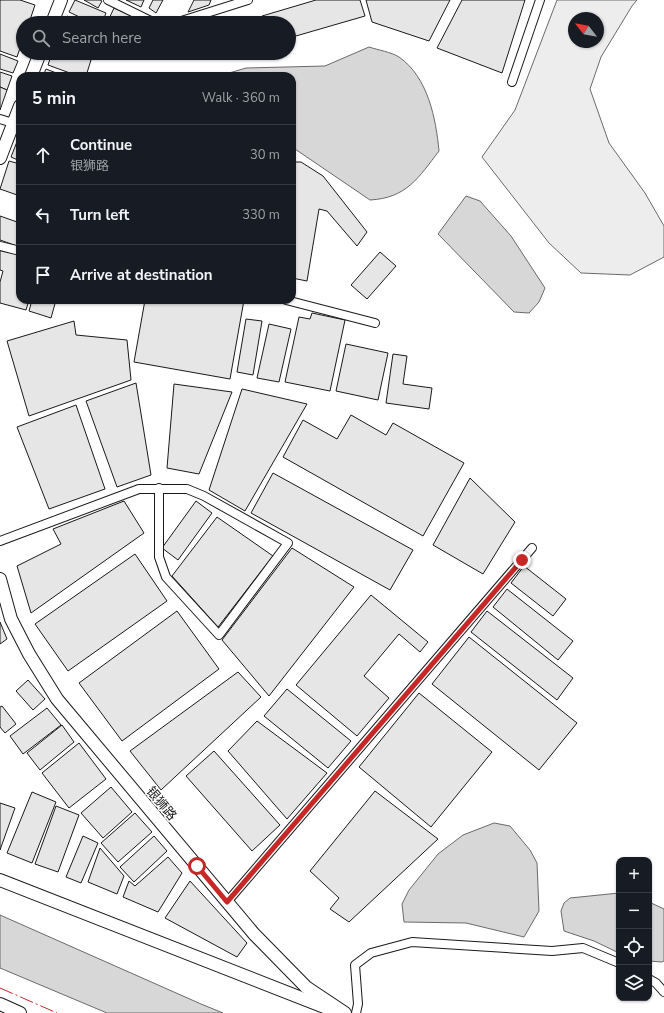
<!DOCTYPE html>
<meta charset="utf-8">
<style>
body{margin:0;font-family:"Nunito Sans","Noto Sans SC",sans-serif;background:#20242c;color:#f1f3f6}
.controls{position:absolute;right:12px;bottom:12px;display:grid;overflow:hidden;border-radius:8px;box-shadow:0 1px 3px #0004}
.controls button{width:36px;height:36px;display:grid;place-items:center;padding:0;border:0;border-bottom:1px solid #363941;background:#171b24;color:#f1f3f6;font:20px sans-serif}
.compass{position:absolute;left:568px;top:12px;width:36px;height:36px;border-radius:50%;background:#171b24;box-shadow:0 1px 3px #0004;rotate:301deg}
.stop{position:absolute;width:12px;height:12px;margin:-9px;border:3px solid #c62828;border-radius:50%;background:#fff}
.stop.end{background:#c62828;border-color:#fff;box-shadow:0 1px 4px #0008}
.list{margin:0;padding:0;list-style:none}
h2{display:flex;justify-content:space-between;align-items:center;height:52px;margin:0;padding:0 16px;font-size:17px}
h2 small{font-size:13px;font-weight:400;color:#9ea1a6}
.list li{display:grid;grid-template-columns:26px 1fr auto;gap:12px;align-items:center;box-sizing:border-box;height:60px;padding:0 16px;border-top:1px solid #363941}
.list b{display:block;font-size:15px;white-space:nowrap}
.list p{margin:0;font-size:13px;white-space:nowrap;color:#9ea1a6}
.list em{font-size:13px;font-style:normal;color:#9ea1a6}
.icon{flex:none;width:22px;height:22px;fill:none;stroke:currentColor;stroke-width:2;stroke-linecap:round;stroke-linejoin:round}
.map{position:relative;flex:none;width:664px;height:1013px;overflow:hidden}
.search{position:absolute;background:#171b24;box-shadow:0 1px 3px #0004;left:16px;top:16px;width:280px;height:44px;display:flex;align-items:center;gap:10px;box-sizing:border-box;padding:0 14px;border-radius:22px;color:#9ea1a6;font-size:15px}
.panel{position:absolute;background:#171b24;box-shadow:0 1px 3px #0004;left:16px;top:72px;width:280px;height:232px;border-radius:12px}
.map>svg:first-child{display:block}
.built{fill:#ededed;stroke:#6a6a6a;fill-rule:evenodd}
.water{fill:#d7d7d7;stroke:#6a6a6a}
.building{fill:#e6e6e6;stroke:#1a1a1a}
.lines{fill:none;stroke-linecap:round;stroke-linejoin:round}
.minor-casing{stroke:#1a1a1a;stroke-width:10}
.secondary-casing{stroke:#1a1a1a;stroke-width:14}
.minor{stroke:#fff;stroke-width:8}
.secondary{stroke:#fff;stroke-width:12}
.power{stroke:#c62828;stroke-width:1;stroke-dasharray:14 3 2 3;stroke-linecap:butt}
.route{stroke:#c62828;stroke-width:5}
.labels{text-anchor:middle;stroke-width:3;stroke-linejoin:round;paint-order:stroke}
.street-label{font-size:13px;fill:#1a1a1a;stroke:#fff}
</style>
<div class="map">
<svg width="664" height="1013" viewBox="0 0 664 1013">
<rect width="100%" height="100%" fill="#fff"/>
<!-- built -->
<path class="built" d="M557,0H637L632,6L601,57L590,89L609,143L645,193L664,226V257L630,275L581,273L549,243L482,157L515,110ZM574,18H598V42H574Z"/>
<!-- water -->
<g class="water">
<path d="M369,47C378,50 391,52 399,57C428,77 436,119 439,151C419,177 407,198 370,200L292,147V76H219L246,68L325,66Z"/>
<path d="M466,196L480,201L511,236L545,288L539,302L529,313L514,312L438,234Z"/>
<path d="M494,823L510,826L530,850L537,863L539,911L524,937L466,923L404,922L402,904L409,890L438,854L463,835Z"/>
<path d="M619,893V953L594,941L564,931L561,911L564,903L570,898Z"/>
<path d="M649,902L664,909V961L662,962L649,961Z"/>
<path d="M0,915L201,1004L223,1013H107L0,968Z"/>
</g>
<!-- building -->
<g class="building">
<path d="M0,0H20L35,5L29,23H23V39L17,57L0,51Z"/>
<path d="M75,0L106,13L102,23H92L69,12Z"/>
<path d="M84,0H100L102,1L98,8Z"/>
<path d="M126,0H144L141,7Z"/>
<path d="M153,0H163L156,13L149,8Z"/>
<path d="M194,0H211L209,5L188,12Z"/>
<path d="M316,0H360L365,16L289,38V23H264L262,16Z"/>
<path d="M366,0H450L429,41L372,22Z"/>
<path d="M462,0H525L502,73L437,48Z"/>
<path d="M114,8L134,17L132,23H107Z"/>
<path d="M67,16L86,23H64Z"/>
<path d="M52,53H71L91,60L86,76H78L48,65Z"/>
<path d="M0,54L18,61L13,73L0,69Z"/>
<path d="M46,69L64,76H43Z"/>
<path d="M0,72L12,76L7,90L0,87Z"/>
<path d="M0,87L7,90L0,110Z"/>
<path d="M20,134V161L11,157Z"/>
<path d="M9,161L20,164V196L0,189Z"/>
<path d="M292,162H301L323,176L367,232L357,246L327,211L319,209L307,281L292,278Z"/>
<path d="M0,216L20,223V247L0,240Z"/>
<path d="M0,249L20,255V300H29L26,310L0,303V282L3,271L0,270Z"/>
<path d="M380,252L396,266L367,299L351,285Z"/>
<path d="M32,300H56L51,318L29,311Z"/>
<path d="M145,300H244L230,379L134,362Z"/>
<path d="M312,313L345,320L330,391L285,382L299,317L310,319Z"/>
<path d="M246,319L262,321L253,375L237,372Z"/>
<path d="M74,321L76,335L127,340L131,380L29,416L7,341Z"/>
<path d="M269,324L291,329L279,382L257,378Z"/>
<path d="M346,344L388,353L378,400L336,391Z"/>
<path d="M393,354L407,356L403,384L432,388L429,409L386,403Z"/>
<path d="M136,383L151,475L117,487L86,401Z"/>
<path d="M174,384L232,392L199,474L167,468Z"/>
<path d="M242,389L307,404L245,511L209,490Z"/>
<path d="M76,405L105,489L49,509L17,427Z"/>
<path d="M351,415L386,435L393,423L464,463L423,536L283,457L303,420L337,439Z"/>
<path d="M273,473L413,550L390,590L251,513Z"/>
<path d="M470,478L515,522L483,574L433,545Z"/>
<path d="M124,501L144,533L31,613L17,566L61,544L53,529Z"/>
<path d="M196,501L212,513L178,560L162,548Z"/>
<path d="M217,517L273,556L218,627L172,576Z"/>
<path d="M292,548L354,587L269,696L222,640Z"/>
<path d="M135,554L167,601L68,671L35,624Z"/>
<path d="M524,566L566,599L553,616L511,583Z"/>
<path d="M507,589L573,641L558,660L493,607Z"/>
<path d="M371,595L428,642L420,652L399,634L364,676L389,698L357,736L296,685Z"/>
<path d="M177,611L219,669L122,741L79,683Z"/>
<path d="M487,611L573,678L557,700L471,632Z"/>
<path d="M0,622L7,639L0,644Z"/>
<path d="M469,637L577,723L539,770L432,684Z"/>
<path d="M238,672L261,697L161,790L130,751Z"/>
<path d="M28,680L45,699L33,710L16,691Z"/>
<path d="M287,689L351,741L328,768L264,716Z"/>
<path d="M419,693L492,752L431,827L359,767Z"/>
<path d="M2,706L16,724L5,733L0,727V707Z"/>
<path d="M47,708L61,725L23,754L10,736Z"/>
<path d="M257,721L327,773L287,819L228,751Z"/>
<path d="M62,725L74,742L40,770L27,753Z"/>
<path d="M79,743L106,779L69,808L42,773Z"/>
<path d="M214,751L280,825L252,851L186,776Z"/>
<path d="M111,787L132,812L103,838L81,813Z"/>
<path d="M375,791L438,839L349,922L330,909L339,898L310,871Z"/>
<path d="M32,792L56,802L32,863L7,853Z"/>
<path d="M0,803L15,808L0,850Z"/>
<path d="M56,806L79,815L58,872L35,864Z"/>
<path d="M135,813L152,832L118,862L101,843Z"/>
<path d="M83,836L98,843L81,883L66,877Z"/>
<path d="M154,836L167,851L134,882L120,867Z"/>
<path d="M100,848L124,876L117,894L88,882Z"/>
<path d="M168,857L182,873L158,912L123,897L129,881L135,886Z"/>
<path d="M190,881L247,943L237,957L165,918Z"/>
</g>
<g class="lines">
<!-- minor casing -->
<g class="minor-casing">
<g id="minor">
<path d="M108,0L155,23"/>
<path d="M175,23L248,0"/>
<path d="M512,82L540,0"/>
<path d="M0,119L13,123"/>
<path d="M0,246L20,251"/>
<path d="M286,300L375,323"/>
<path d="M0,541L139,489H187L204,496L288,543L219,635L166,577L159,557V488"/>
<path d="M227,902L532,548"/>
<path d="M649,979L656,983L664,992"/>
<path d="M356,1013L358,1004L355,965L371,953L412,942L552,951L583,948L619,963"/>
</g>
</g>
<!-- secondary casing -->
<g class="secondary-casing">
<g id="secondary">
<path d="M52,23L61,0"/>
<path d="M31,76L40,53"/>
<path d="M0,158L20,106"/>
<path d="M0,579L11,619L29,654L57,699L254,934L306,987L345,1013"/>
<path d="M0,880L332,1010"/>
<path d="M0,1004L20,1013"/>
</g>
</g>
<!-- minor -->
<use href="#minor" class="minor"/>
<!-- secondary -->
<use href="#secondary" class="secondary"/>
<!-- power -->
<path class="power" d="M0,988L57,1013"/>
</g>
<g class="lines">
<!-- route -->
<path class="route" d="M197,866L227,902L522,560"/>
</g>
<g class="labels">
<!-- street labels -->
<g class="street-label">
<text transform="translate(162 803) rotate(50)" y="5">银狮路</text>
</g>
</g>
</svg>
<div class="controls">
<button>+</button>
<button>−</button>
<button><svg class="icon" aria-label="locate" viewBox="0 0 24 24"><circle cx="12" cy="12" r="6"/><path d="M12 2v4M12 18v4M2 12h4M18 12h4"/></svg></button>
<button><svg class="icon" aria-label="layers" viewBox="0 0 24 24"><path d="M12 4l9 5-9 5-9-5zM3 14l9 5 9-5"/></svg></button>
</div>
<svg class="compass" viewBox="-18 -18 36 36"><path d="M0-13l5 13h-10z" fill="#e53935"/><path d="M0 13l5-13h-10z" fill="#9ea1a6"/></svg>
<div class="stop" style="left:197px;top:866px"></div>
<div class="stop end" style="left:522px;top:560px"></div>
<div class="search"><svg class="icon" aria-label="search" viewBox="0 0 24 24"><circle cx="10" cy="10" r="6"/><path d="M15 15l6 6"/></svg>Search here</div>
<section class="panel">
<h2>5 min<small>Walk · 360 m</small></h2>
<ul class="list">
<li><svg class="icon" aria-label="ahead" viewBox="0 0 24 24"><path d="M12 20V5M6 11l6-6 6 6"/></svg><div><b>Continue</b><p>银狮路</p></div><em>30 m</em></li>
<li><svg class="icon" aria-label="left" viewBox="0 0 24 24"><path d="M17 20v-9H6M10 6l-5 5 5 5"/></svg><div><b>Turn left</b></div><em>330 m</em></li>
<li><svg class="icon" aria-label="arrive" viewBox="0 0 24 24"><path d="M6 21V4h12l-3 4 3 4H6"/></svg><div><b>Arrive at destination</b></div></li>
</ul>
</section>
</div>
